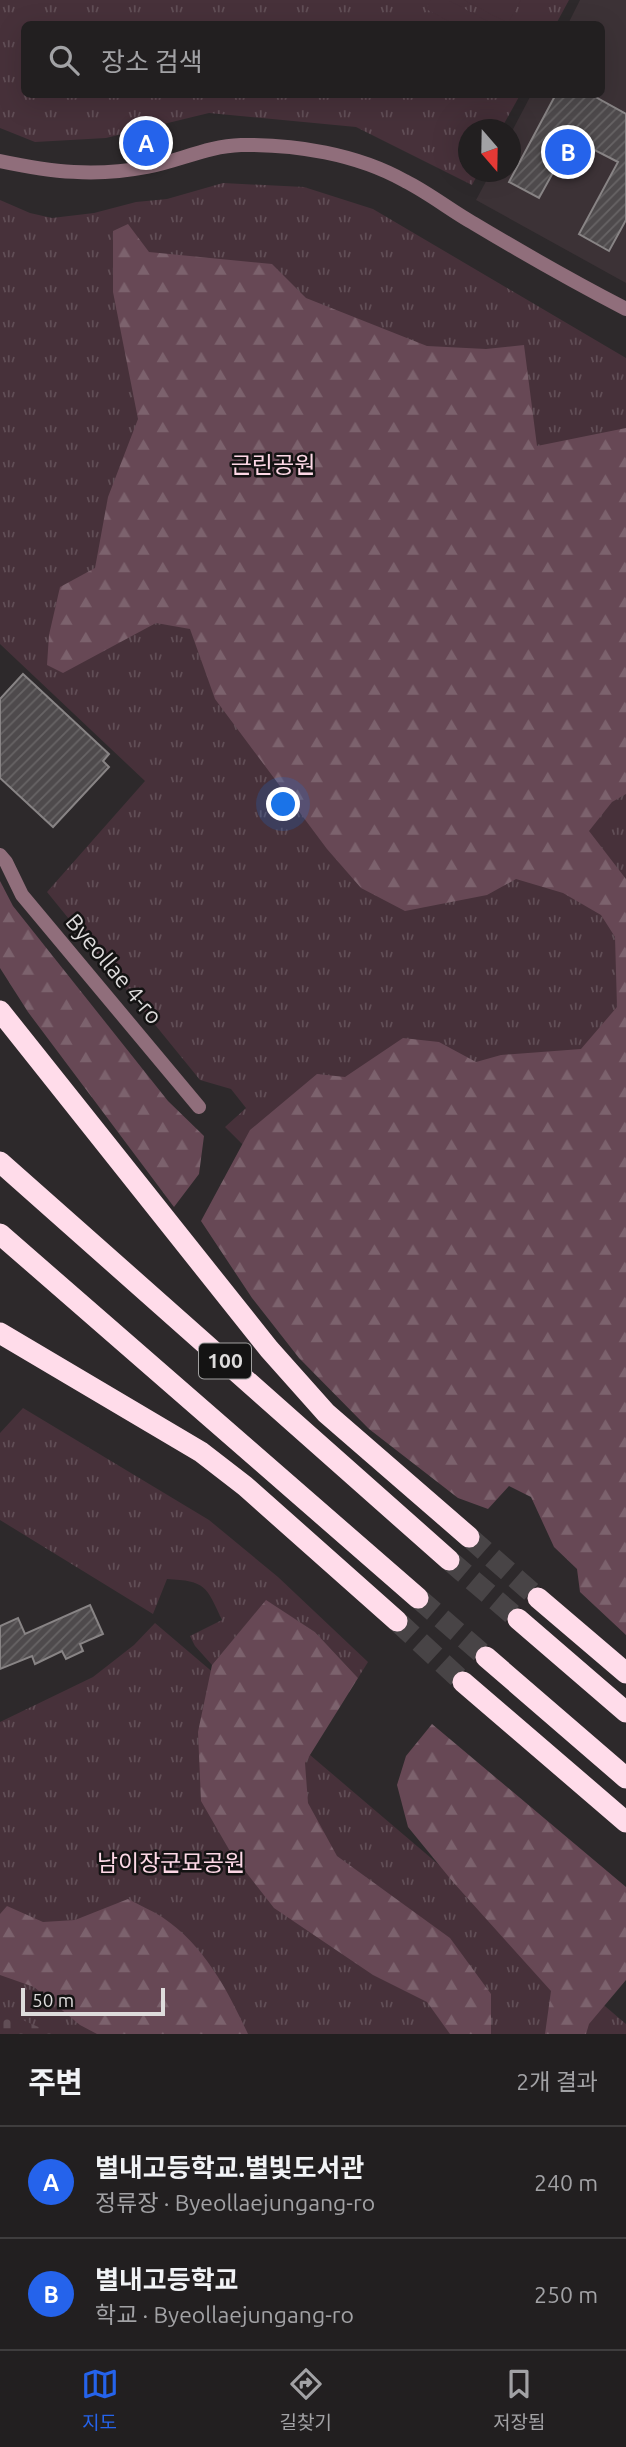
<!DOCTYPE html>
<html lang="ko">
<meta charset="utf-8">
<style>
body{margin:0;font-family:Ubuntu,"Noto Sans KR",sans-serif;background:#2a2729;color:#f1f3f6}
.compass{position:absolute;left:458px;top:119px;width:63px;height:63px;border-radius:50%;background:#221f20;box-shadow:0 7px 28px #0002;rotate:160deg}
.scale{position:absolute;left:21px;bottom:18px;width:144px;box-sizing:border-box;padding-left:7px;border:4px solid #dedcdc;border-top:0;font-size:19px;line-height:24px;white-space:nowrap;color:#dedcdc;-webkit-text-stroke:5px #141313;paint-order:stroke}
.you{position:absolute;left:284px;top:805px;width:24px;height:24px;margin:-18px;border:5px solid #fff;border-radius:50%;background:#1a73e8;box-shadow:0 0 0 10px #1a73e833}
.badge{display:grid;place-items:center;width:46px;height:46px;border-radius:50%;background:#2563eb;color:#fff;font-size:23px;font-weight:700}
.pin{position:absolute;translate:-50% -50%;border:4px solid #fff;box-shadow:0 2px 7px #0006}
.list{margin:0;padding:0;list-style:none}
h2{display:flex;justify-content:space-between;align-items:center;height:91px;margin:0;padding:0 28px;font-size:30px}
h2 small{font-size:23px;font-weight:400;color:#a2a2a5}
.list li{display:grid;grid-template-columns:46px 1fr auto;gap:21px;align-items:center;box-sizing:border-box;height:112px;padding:0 28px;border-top:2px solid #3f3d3e}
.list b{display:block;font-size:26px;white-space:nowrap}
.list p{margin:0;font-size:23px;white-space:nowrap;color:#a2a2a5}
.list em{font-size:23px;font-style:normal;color:#a2a2a5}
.icon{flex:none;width:38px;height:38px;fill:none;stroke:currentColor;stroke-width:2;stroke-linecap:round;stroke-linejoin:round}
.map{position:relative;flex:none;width:626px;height:2034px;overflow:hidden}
.search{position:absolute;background:#221f20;box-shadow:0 7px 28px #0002;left:21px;right:21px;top:21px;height:77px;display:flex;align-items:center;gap:18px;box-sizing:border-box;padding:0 24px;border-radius:10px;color:#a2a2a5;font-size:26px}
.sheet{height:315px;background:#221f20}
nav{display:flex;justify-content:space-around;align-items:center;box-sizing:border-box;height:98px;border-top:2px solid #3f3d3e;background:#221f20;font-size:19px;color:#a2a2a5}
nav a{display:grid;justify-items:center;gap:4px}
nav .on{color:#2563eb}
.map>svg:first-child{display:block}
.built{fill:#3c3236}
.grass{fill:url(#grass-tufts)}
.forest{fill:url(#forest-firs)}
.cemetery{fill:url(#cemetery-stones)}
.pitch{fill:#47313a}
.building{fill:url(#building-hatch);stroke:#888485;stroke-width:2}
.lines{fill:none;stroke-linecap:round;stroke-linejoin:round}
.motorway-tunnel{stroke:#484446;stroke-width:21;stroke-dasharray:21 10;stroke-linecap:butt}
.minor{stroke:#906e7b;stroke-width:14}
.tertiary{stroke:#906e7b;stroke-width:14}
.motorway{stroke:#ffdcea;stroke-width:21}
.labels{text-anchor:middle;stroke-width:5;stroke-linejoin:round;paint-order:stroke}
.shield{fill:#141313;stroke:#a1a0a0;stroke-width:2}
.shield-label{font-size:21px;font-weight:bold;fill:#dedcdc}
.park-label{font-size:23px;fill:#fdd8e6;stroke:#141313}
.street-label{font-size:23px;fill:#dedcdc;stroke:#141313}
</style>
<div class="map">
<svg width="626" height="2034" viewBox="0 0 626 2034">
<defs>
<pattern id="grass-tufts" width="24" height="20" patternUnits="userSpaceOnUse" patternTransform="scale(1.75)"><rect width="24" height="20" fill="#47313a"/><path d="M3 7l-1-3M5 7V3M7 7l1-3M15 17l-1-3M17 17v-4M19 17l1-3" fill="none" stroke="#614e56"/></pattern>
<pattern id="forest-firs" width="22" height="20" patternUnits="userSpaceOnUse" patternTransform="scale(1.75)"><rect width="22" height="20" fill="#674855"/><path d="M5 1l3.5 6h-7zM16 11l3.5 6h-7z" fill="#7c626d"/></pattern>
<pattern id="cemetery-stones" width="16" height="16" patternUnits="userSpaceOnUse" patternTransform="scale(1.75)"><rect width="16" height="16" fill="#47313a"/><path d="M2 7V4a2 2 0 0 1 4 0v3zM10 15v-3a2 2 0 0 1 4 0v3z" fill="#614e56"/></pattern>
<pattern id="building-hatch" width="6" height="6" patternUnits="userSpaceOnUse" patternTransform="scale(1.75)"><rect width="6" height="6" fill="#4e4a4c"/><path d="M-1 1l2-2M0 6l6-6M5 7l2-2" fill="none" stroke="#676465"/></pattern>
</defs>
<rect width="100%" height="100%" fill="#2d292b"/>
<!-- built -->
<path class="built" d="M580,0H626V283L476,200L491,172H510L511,133L531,95L602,94V24H568Z"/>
<!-- grass -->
<g class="grass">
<path d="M0,0H569L556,24H24V94L520,95L501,129L468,130V172H479L472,185L356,127L209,113L106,138L35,142L0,128Z"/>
<path d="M223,183L304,187L373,209L626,358V1499L446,1346L225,1127L246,1108L231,1089L200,1080L47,892L145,781L0,644V200L30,213L52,218L94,213L136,202L167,199Z"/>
<path d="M23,1408L209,1520L278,1577L368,1662L358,1678L315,1632L266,1601L212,1665L195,1646L190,1636L222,1620C206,1586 206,1581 167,1579L153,1614L0,1520V1433Z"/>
<path d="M155,1623L626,2024V2034H0V1722L93,1677L134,1645Z"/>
</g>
<!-- forest -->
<g class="forest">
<path d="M128,224L149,252L272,264L306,298L427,346L486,349L524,345L537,446L626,428V794L612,802L589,831L626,879V1635L580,1592L577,1569L554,1547L531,1497L509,1486L488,1509L458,1498L369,1429L299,1358L252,1298L201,1221L250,1130L317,1074L345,1077L403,1038L439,1042L476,1062L501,1055L581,1049L617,1007L615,937L601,915L563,893L516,879L487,895L405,911L361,888L327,849L215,699L190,629L156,623L63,673L47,665L49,635L60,587L95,568L108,497L138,419L113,292V231Z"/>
<path d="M0,881L13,906L168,1101L204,1136L199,1174L174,1207L28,1012L0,968Z"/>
<path d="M266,1600L315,1632L358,1678L305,1763L308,1803L337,1856L450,1938L491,1994V2034H450L427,2002L373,1975L274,1908L231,1853L201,1801L198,1732L212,1665Z"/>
<path d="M432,1724L626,1887V1980L589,2024L586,2034H545L551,1991L453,1882L408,1827L397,1785L406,1756Z"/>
<path d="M128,1899C139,1905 151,1910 162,1917C204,1945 227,1989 248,2034H97L80,2025L34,1987L0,1975V1914L7,1906L43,1922L75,1920Z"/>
</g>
<!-- cemetery -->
<path class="cemetery" d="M0,2014L16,2017L54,2034H0Z"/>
<!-- pitch -->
<g class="pitch">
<path d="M431,0H448L493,24H454L426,9Z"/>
<path d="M464,0H521L508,23Z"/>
</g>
<!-- building -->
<g class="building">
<path d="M556,94H590L626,114V220L609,251L579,234L618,162L585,145L568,176L555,169L539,198L509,182Z"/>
<path d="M23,674L109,754L103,761L109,767L53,827L0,778V699Z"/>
<path d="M90,1605L103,1634L80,1644L83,1651L66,1659L62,1651L35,1664L32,1656L0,1669V1626L18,1618L25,1634Z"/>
</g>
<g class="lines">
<!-- motorway-tunnel -->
<g class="motorway-tunnel">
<path d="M469,1537L538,1598"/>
<path d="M449,1560L518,1619"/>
<path d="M418,1598L486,1657"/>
<path d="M397,1621L463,1682"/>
</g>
<!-- minor -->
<path class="minor" d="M0,855L6,862L22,895L199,1107"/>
<!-- tertiary -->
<path class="tertiary" d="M0,161C52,172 95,177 147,167C179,161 208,146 241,145C295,144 357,154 405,181C429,193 450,210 473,223C523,253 574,282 626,309"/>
<!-- motorway -->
<g class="motorway">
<path d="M0,1011L269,1349L326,1413L469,1537"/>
<path d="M0,1162L449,1560"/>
<path d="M0,1234L418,1598"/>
<path d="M0,1333L201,1452L245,1486L397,1621"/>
<path d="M538,1598L626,1673"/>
<path d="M518,1619L626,1712"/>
<path d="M486,1657L626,1778"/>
<path d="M463,1682L626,1822"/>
</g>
</g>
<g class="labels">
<!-- shield labels -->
<rect class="shield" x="199" y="1343.5" width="52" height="35" rx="5"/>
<g class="shield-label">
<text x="225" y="1368">100</text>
</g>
<!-- park labels -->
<g class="park-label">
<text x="273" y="473">근린공원</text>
<text x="171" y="1871">남이장군묘공원</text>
</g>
<!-- street labels -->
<g class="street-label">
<text transform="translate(114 969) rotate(50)" y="8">Byeollae 4-ro</text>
</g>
</g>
</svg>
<svg class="compass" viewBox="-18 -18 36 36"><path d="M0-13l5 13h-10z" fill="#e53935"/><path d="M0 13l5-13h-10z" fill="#a2a2a5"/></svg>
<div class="scale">50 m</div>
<div class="you"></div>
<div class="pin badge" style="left:146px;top:143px">A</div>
<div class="pin badge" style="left:568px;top:152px">B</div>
<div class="search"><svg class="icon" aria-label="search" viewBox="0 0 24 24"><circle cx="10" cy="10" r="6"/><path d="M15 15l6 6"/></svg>장소 검색</div>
</div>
<section class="sheet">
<h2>주변<small>2개 결과</small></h2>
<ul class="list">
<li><span class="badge">A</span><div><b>별내고등학교.별빛도서관</b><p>정류장 · Byeollaejungang-ro</p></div><em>240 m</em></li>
<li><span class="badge">B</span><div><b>별내고등학교</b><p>학교 · Byeollaejungang-ro</p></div><em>250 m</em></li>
</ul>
</section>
<nav>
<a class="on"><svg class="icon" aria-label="map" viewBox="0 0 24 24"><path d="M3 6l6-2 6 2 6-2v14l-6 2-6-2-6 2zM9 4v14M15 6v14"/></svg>지도</a>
<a><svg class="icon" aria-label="directions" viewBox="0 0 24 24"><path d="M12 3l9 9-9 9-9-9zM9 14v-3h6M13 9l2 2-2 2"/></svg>길찾기</a>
<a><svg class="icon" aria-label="saved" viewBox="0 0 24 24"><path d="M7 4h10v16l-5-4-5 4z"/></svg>저장됨</a>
</nav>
